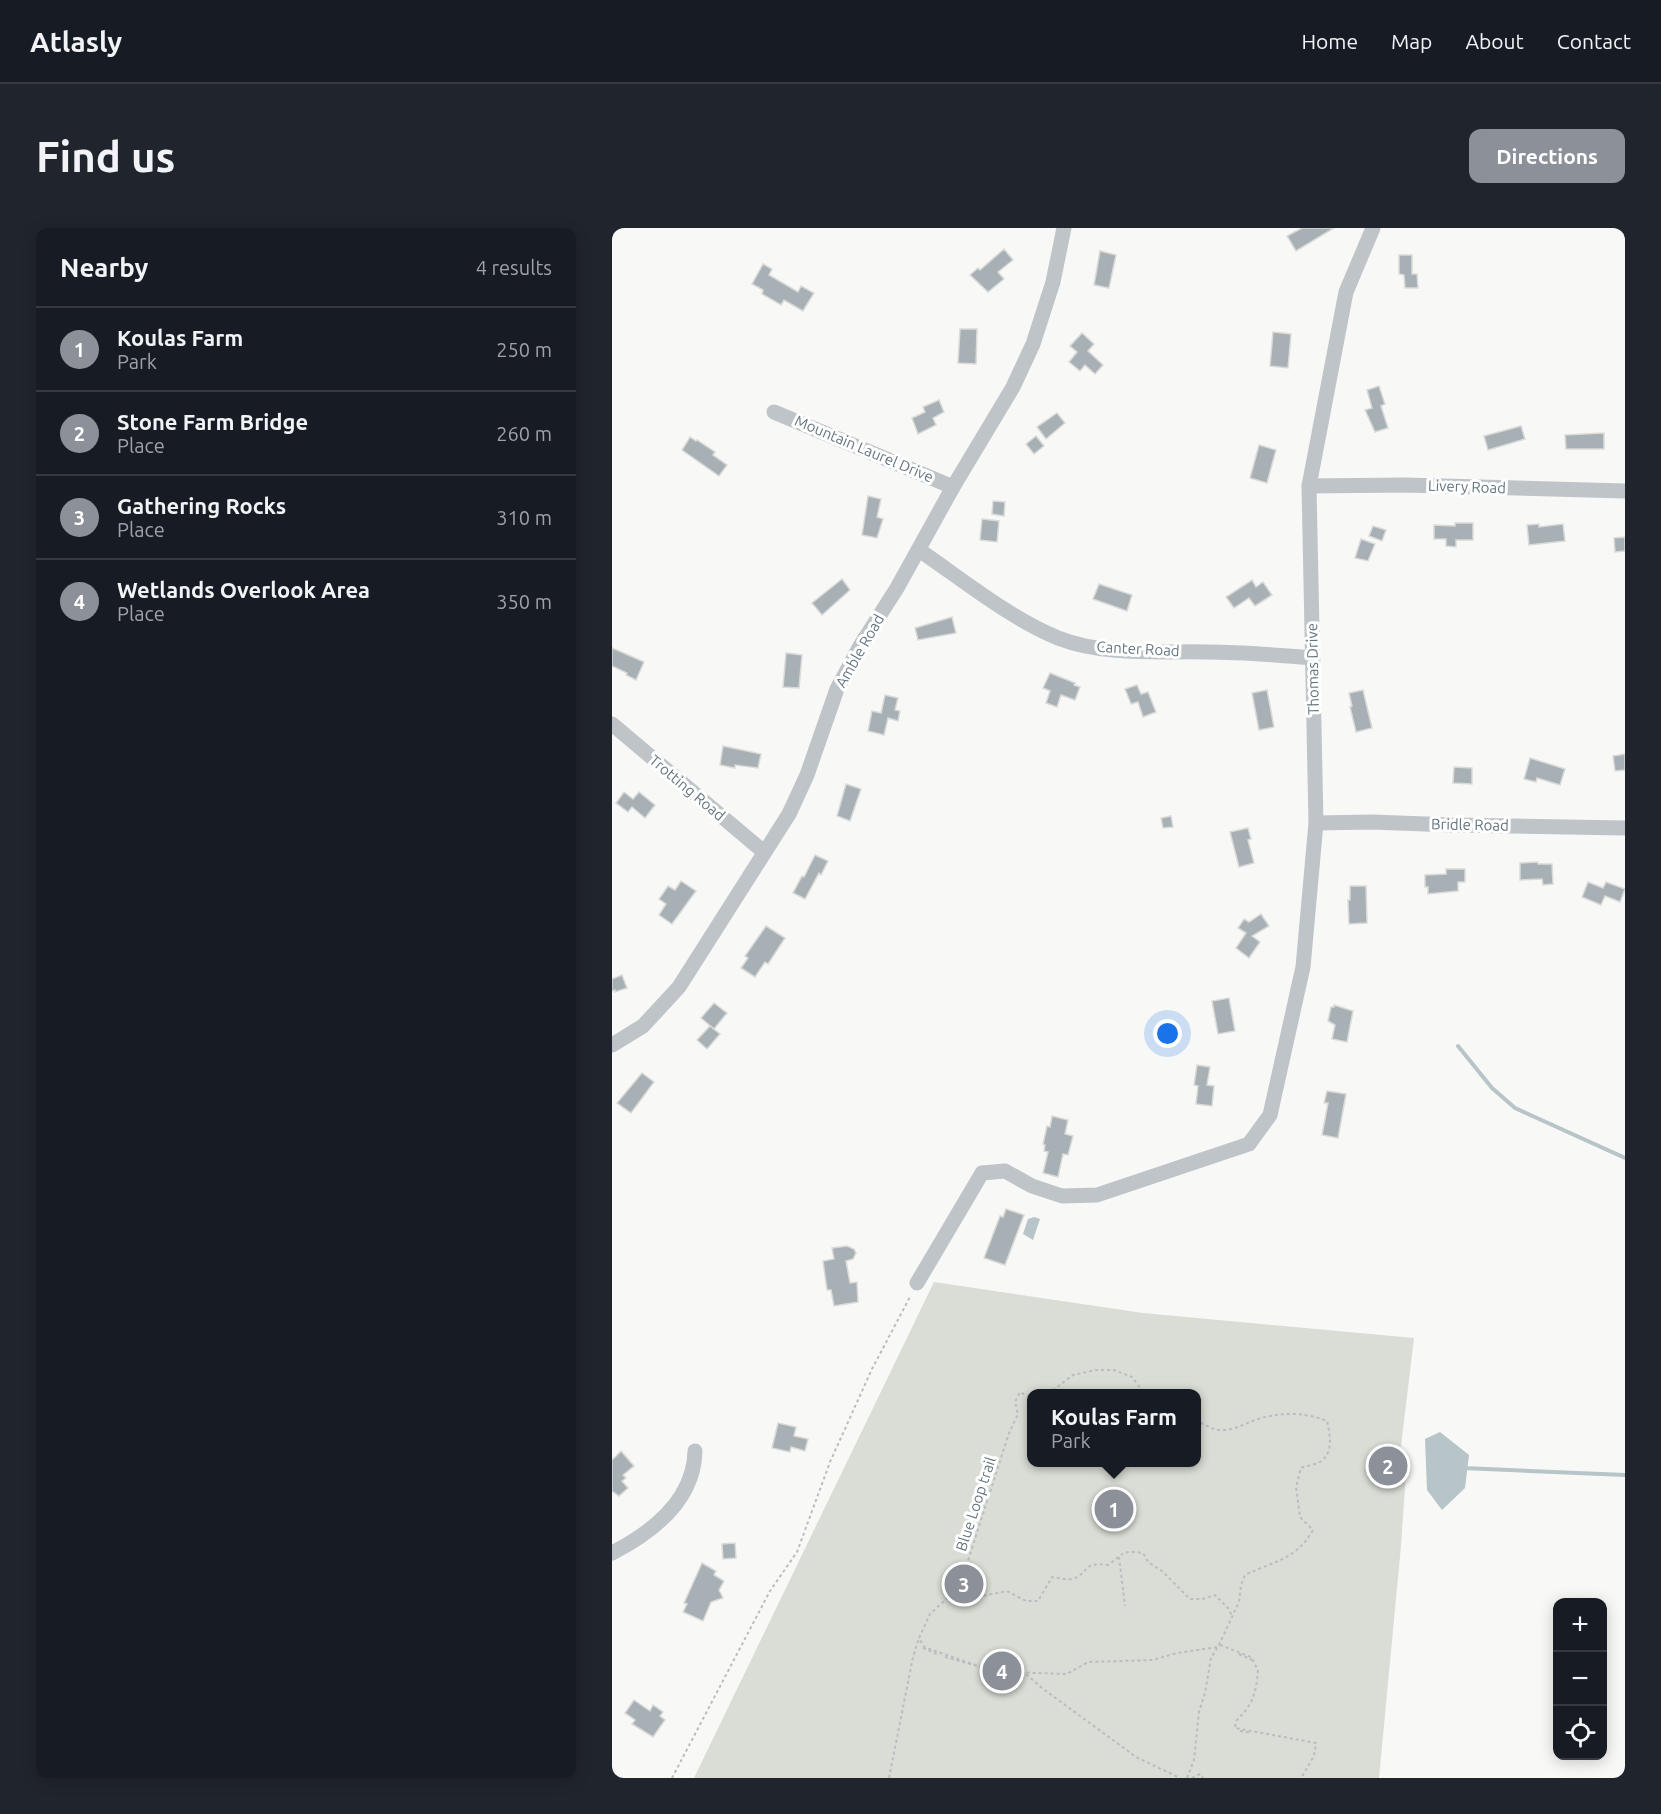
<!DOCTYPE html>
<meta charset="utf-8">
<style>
body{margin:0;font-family:Ubuntu,sans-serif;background:#20242c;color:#f1f3f6}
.controls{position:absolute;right:18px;bottom:18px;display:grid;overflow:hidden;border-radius:12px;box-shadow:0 3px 15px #0003}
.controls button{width:54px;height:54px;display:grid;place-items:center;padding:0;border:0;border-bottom:2px solid #363941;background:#171b24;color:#f1f3f6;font:30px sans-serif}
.you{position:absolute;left:556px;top:806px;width:21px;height:21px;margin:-15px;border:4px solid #fff;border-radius:50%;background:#1a73e8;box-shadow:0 0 0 9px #1a73e833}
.badge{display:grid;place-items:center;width:39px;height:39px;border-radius:50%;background:#8c9099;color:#fff;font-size:20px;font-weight:700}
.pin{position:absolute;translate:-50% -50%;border:3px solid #fff;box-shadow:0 2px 6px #0006}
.popup{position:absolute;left:415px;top:1161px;width:174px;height:78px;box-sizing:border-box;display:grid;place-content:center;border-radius:12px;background:#171b24;filter:drop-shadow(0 2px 4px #0005);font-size:20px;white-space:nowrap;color:#9ea1a6}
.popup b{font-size:22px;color:#f1f3f6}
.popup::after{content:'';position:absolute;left:50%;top:100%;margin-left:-12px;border:12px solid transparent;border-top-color:#171b24}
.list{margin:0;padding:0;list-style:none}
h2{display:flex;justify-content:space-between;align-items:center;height:78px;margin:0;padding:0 24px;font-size:26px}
h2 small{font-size:20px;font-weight:400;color:#9ea1a6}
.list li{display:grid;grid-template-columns:39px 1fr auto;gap:18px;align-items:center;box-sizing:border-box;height:84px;padding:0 24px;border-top:2px solid #363941}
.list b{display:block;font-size:22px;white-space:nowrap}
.list p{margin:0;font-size:20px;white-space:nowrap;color:#9ea1a6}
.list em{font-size:20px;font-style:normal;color:#9ea1a6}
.icon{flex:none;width:33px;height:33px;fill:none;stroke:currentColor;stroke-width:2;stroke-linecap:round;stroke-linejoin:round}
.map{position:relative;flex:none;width:1013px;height:1550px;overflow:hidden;border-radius:12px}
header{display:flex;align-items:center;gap:36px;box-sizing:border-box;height:84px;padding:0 30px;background:#171b24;border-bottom:2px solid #363941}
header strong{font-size:28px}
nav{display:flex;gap:33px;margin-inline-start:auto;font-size:21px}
.intro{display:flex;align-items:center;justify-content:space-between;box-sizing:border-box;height:144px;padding:0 36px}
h1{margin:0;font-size:42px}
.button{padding:15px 27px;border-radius:12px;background:#8c9099;color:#fff;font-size:21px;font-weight:700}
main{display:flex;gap:36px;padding:0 36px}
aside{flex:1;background:#171b24;border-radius:12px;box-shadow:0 3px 15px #0003}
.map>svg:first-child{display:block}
.green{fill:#d9ddd5;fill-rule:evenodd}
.water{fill:#b7c5c8}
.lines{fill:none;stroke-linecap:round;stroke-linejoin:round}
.stream{stroke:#b7c5c8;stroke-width:4}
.building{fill:#a7b0b5;stroke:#dadad8;stroke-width:1.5}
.path{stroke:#babdc0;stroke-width:2;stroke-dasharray:3 3;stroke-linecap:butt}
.minor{stroke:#bfc4c8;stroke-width:15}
.labels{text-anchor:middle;stroke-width:6;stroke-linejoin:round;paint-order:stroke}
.street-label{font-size:15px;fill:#657680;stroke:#fff}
</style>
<header>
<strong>Atlasly</strong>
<nav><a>Home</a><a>Map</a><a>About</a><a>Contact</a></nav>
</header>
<div class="intro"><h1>Find us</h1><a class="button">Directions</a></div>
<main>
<aside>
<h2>Nearby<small>4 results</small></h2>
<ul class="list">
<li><span class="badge">1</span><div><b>Koulas Farm</b><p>Park</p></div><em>250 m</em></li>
<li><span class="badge">2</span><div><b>Stone Farm Bridge</b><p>Place</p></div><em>260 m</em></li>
<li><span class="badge">3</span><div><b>Gathering Rocks</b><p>Place</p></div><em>310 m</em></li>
<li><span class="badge">4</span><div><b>Wetlands Overlook Area</b><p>Place</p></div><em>350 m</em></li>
</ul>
</aside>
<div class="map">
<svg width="1013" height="1550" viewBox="0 0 1013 1550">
<rect width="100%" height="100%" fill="#f8f8f6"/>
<!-- green -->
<path class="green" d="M322,1054L531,1085L802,1110L786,1243L794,1244L789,1318L767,1550H82ZM420,1166H584V1234H420Z"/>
<!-- water -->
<g class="water">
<path d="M422,989L428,991L421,1012L411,1006L416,991Z"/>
<path d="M828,1204L857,1227L853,1260L830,1282L815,1262L813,1211Z"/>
</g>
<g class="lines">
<!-- stream -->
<g class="stream">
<path d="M846,818L880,860L903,880L1013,930"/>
<path d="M851,1240L1013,1247"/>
</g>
</g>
<!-- building -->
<g class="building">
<path d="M690,0H722L684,23L675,8Z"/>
<path d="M392,21L401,32L386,44L392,51L376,64L358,47L366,40L368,42Z"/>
<path d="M488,23L504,27L497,60L482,57Z"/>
<path d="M787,27H800V46H805L806,60H793L792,47L787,46Z"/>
<path d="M151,36L160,41L157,47L186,64L189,58L202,65L191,83L172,72L169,77L150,66L151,62L140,56Z"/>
<path d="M348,101H365L364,136L346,135Z"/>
<path d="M661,104L679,106L676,140L658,138Z"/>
<path d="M470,105L482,116L476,123L491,137L483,146L473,137L468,143L457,134L465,124L458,118Z"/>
<path d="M767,158L773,176L769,178L776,200L763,204L753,182L760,180L755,162Z"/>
<path d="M327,172L332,184L321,190L324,197L306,206L300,190L313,184L311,179Z"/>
<path d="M445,185L453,195L434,211L425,199Z"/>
<path d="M909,198L913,211L876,222L872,208Z"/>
<path d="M992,205V221H954L953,207Z"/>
<path d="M424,208L432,218L422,226L414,216Z"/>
<path d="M78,209L84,213L85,212L103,224L101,227L115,237L107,248L70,222Z"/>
<path d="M647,217L664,222L655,255L638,250Z"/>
<path d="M256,268L269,271L265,289L271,291L265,310L250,307Z"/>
<path d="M381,273L393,274L392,288L380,286Z"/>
<path d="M370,291L387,293L385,314L368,312Z"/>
<path d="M843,295H861V312H844V319L834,318V311H822V297L843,298Z"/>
<path d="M927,296V299L951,296L953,313L917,317L915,297Z"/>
<path d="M761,298L774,302L770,313L757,308Z"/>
<path d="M1013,309V323L1003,324L1002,310Z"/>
<path d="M749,311L763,316L756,333L743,330Z"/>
<path d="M230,351L238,362L210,387L200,375Z"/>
<path d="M640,352L644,359L651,354L660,367L643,378L637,370L622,380L614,369Z"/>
<path d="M487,356L520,367L515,383L481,371Z"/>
<path d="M340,389L344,405L306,412L303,400Z"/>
<path d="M0,420L32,434L24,452L14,447L15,445L0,438Z"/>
<path d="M174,425L190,427L187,460L171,459Z"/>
<path d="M438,445L463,455L462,457L468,459L463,472L449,467L445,479L434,475L438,463L431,460Z"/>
<path d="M525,457L529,466L536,464L544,484L531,489L526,474L519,476L513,461Z"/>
<path d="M655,462L662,499L647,502L640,465Z"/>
<path d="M751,462L760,500L744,504L738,479L740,478L737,465Z"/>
<path d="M273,467L286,470L283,482L288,483L286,493L276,490L272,507L256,503L260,483L269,485Z"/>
<path d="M111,518L149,526L146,540L123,537V540L108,537Z"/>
<path d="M1013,526V542L1003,543L1001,528Z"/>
<path d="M918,530L953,541L948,557L925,550L924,554L912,551Z"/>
<path d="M842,539L860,540V556L841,555Z"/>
<path d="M234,556L249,561L238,593L225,588Z"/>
<path d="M12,564L21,571L27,564L43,577L33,590L20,579L16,584L4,575Z"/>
<path d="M559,588L561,599L551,600L549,590Z"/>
<path d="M636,600L639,611L636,612L642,635L627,639L618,604Z"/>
<path d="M203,627L216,633L209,647L207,645L193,671L181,665L190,648L192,649Z"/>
<path d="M926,634V636H940L941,656L931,657L930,651L908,652V635Z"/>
<path d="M834,641H853V654H846V663L816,666V659H813V647L834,646Z"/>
<path d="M69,653L84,663L60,696L47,687L54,676L47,671L56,658L63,662Z"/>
<path d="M976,654L991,660L994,654L1013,661L1008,674L993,668L989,677L970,669Z"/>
<path d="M738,658H754L755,695L737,696L736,672H738Z"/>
<path d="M649,686L657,698L640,708L648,714L637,730L624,720L634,705L626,700L632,691L637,694Z"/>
<path d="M154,698L173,710L156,736L153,734L143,749L129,740L136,730L133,728Z"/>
<path d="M10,747L15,760L3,764V762L0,763V751Z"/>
<path d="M617,770L623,803L606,806L600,773Z"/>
<path d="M102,775L115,785L102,801L89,790Z"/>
<path d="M722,777L741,783L735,814L720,811L723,797L716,793L719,779H722Z"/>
<path d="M98,798L108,806L95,821L85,812Z"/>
<path d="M585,837L598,839L595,857L602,858L600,878L584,876L586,858L582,857Z"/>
<path d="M30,845L42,854L19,885L5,875Z"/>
<path d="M715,863L734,866L726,910L710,907L716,875H712Z"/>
<path d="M440,888L456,892L453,906L461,908L456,927L451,926L446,949L431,945L436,924L432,923L433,917L431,916L435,898L438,899Z"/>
<path d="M394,981L412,987L393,1037L372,1030L388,988L391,989Z"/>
<path d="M235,1018L242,1021L244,1025L241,1031L234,1033L238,1055L245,1054L246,1074L222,1078L219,1062H215L211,1033L222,1031L220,1020Z"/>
<path d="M166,1195L184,1199L182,1208L196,1211L193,1223L179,1219L178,1224L160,1220Z"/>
<path d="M9,1223L22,1238L11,1247L14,1250L10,1253L16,1260L7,1268L0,1263V1232Z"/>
<path d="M123,1315L124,1330L111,1331L110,1316Z"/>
<path d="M90,1335L104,1343L102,1347L112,1353L107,1362L111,1370L99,1374L91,1393L71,1384L75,1376L72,1375Z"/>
<path d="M22,1472L38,1483L41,1477L51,1484L48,1488L53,1492L41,1509L20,1496L23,1492L13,1485Z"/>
</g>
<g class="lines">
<!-- path -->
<g class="path">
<path d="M436,1166L461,1147L484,1142H502L520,1149L533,1166"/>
<path d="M507,1329L513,1378"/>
<path d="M345,1360L353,1342L397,1205L406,1186L403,1174L408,1164L420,1171"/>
<path d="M345,1361L318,1386L307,1410L312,1419L360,1436L393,1444L455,1446L476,1434L541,1432L565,1425L606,1419L627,1374L629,1357L633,1347C662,1333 684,1332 701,1302L688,1289L684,1259L689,1240C695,1237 703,1237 708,1234C722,1225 718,1206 715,1193C693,1184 669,1184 646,1191C634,1195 623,1202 610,1202C600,1203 594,1196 584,1193"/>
<path d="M346,1361L356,1371L395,1363L414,1373H426L440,1349C447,1350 454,1352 460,1351C477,1346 470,1333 496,1337C513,1325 509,1322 531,1325L536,1334L550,1343L578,1371H591L603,1367L616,1380L620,1388"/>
<path d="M608,1417L639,1429L646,1442C644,1466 641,1476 624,1493L623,1500L704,1515L702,1528L689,1550"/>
<path d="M311,1420L327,1427"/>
<path d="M627,1426L640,1432"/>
<path d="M333,1429L391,1445"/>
<path d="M396,1446L415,1447L430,1460L524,1529L568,1550"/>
<path d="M628,1503L640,1505"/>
<path d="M60,1550L158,1363L185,1324L218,1234L260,1141L299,1067"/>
<path d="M277,1550L301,1429L307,1410"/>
<path d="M575,1550L582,1532L587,1484L593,1465L599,1430L605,1420"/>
<path d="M580,1550L588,1546L591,1550"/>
</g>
<!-- minor -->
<g class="minor">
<path d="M162,184L341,259"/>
<path d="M697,258L793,257L1013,263"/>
<path d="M307,322C351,352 396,389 446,410C492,428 547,423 595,424C631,424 665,427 701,430"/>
<path d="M0,496L152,624"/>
<path d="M704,595L760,594L840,597L1013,600"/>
<path d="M0,817L31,798L67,759L177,586L195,547L225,461L248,418L285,360L341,259L401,159L421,116L441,54L452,0"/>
<path d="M305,1055L370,945L393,943L420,958L450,968L485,967L637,916L658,887L691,739L704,595L697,258L734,64L761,0"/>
<path d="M0,1325C41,1304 82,1272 83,1223"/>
</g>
</g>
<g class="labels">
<!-- street labels -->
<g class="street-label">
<text transform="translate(252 221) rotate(23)" y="5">Mountain Laurel Drive</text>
<text transform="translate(855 259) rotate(2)" y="5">Livery Road</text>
<text transform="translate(526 421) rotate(3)" y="5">Canter Road</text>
<text transform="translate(248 423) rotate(-60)" y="5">Amble Road</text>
<text transform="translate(701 441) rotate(-91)" y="5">Thomas Drive</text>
<text transform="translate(75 560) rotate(40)" y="5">Trotting Road</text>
<text transform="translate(858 597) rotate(1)" y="5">Bridle Road</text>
<text transform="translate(364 1276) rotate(-72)" y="5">Blue Loop trail</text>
</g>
</g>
</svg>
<div class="controls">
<button>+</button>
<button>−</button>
<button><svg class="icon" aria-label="locate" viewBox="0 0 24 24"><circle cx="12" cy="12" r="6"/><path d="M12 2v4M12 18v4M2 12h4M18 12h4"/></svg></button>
</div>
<div class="you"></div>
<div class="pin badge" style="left:502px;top:1281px">1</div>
<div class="popup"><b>Koulas Farm</b>Park</div>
<div class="pin badge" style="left:776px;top:1238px">2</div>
<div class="pin badge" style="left:352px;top:1356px">3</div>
<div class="pin badge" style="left:390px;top:1443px">4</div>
</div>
</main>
